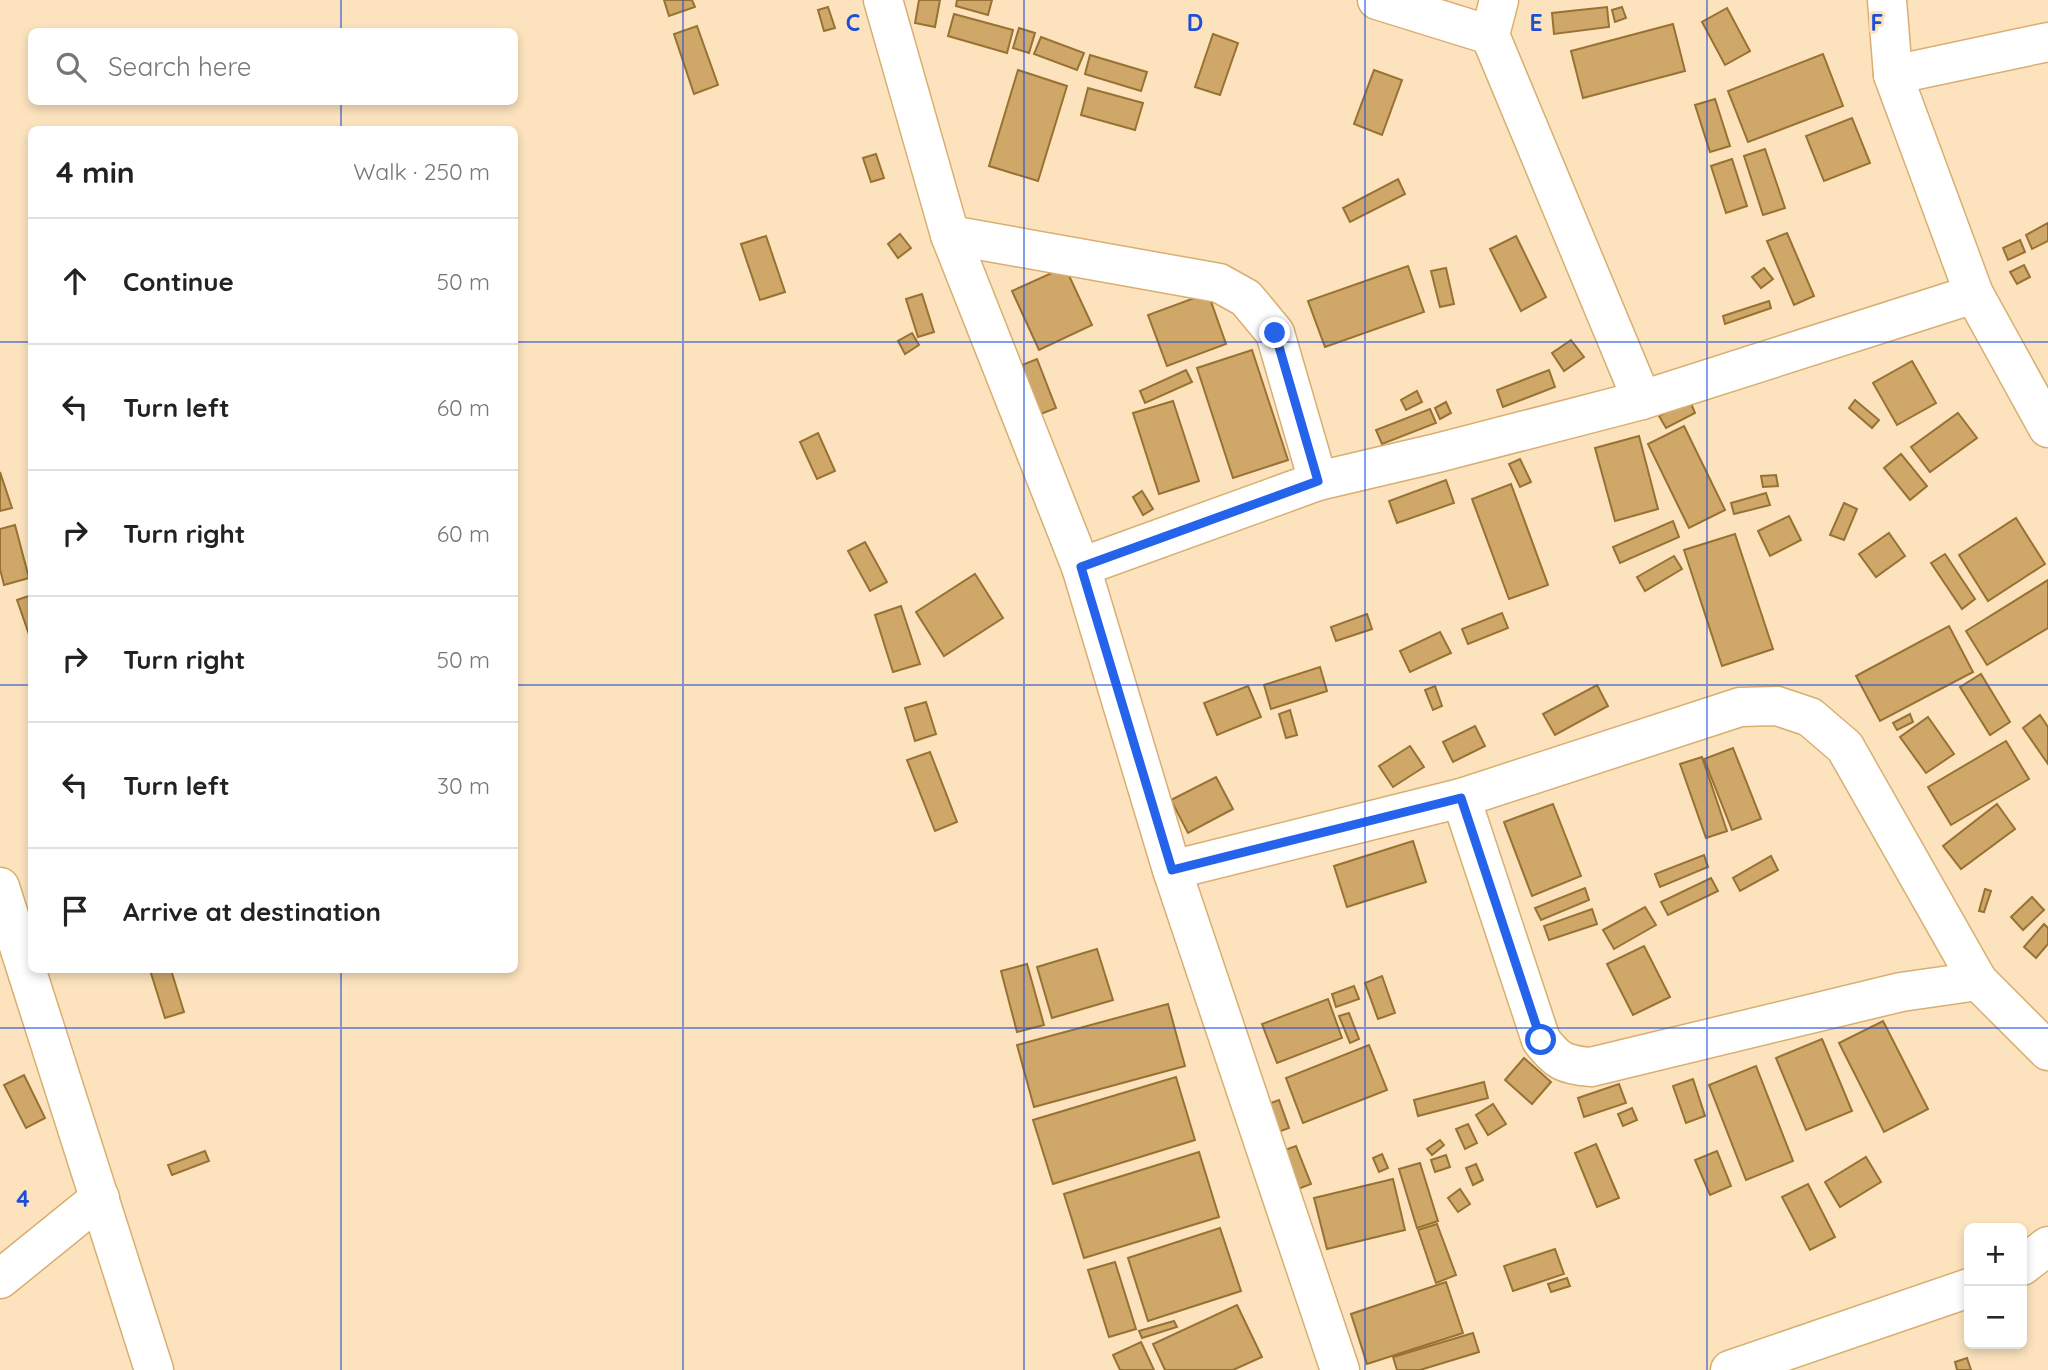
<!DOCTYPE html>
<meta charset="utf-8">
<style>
body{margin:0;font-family:Quicksand,sans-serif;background:#f6f6f6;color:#222}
.controls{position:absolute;right:21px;bottom:21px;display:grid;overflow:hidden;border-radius:10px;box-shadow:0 4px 10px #0003}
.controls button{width:63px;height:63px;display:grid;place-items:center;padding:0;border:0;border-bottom:2px solid #e0e0e0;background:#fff;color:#222;font:35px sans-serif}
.stop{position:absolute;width:21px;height:21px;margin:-16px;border:5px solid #2563eb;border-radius:50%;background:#fff}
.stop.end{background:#2563eb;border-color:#fff;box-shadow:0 2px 7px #0008}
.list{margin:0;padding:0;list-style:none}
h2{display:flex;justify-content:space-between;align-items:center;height:91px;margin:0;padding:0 28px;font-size:30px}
h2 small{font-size:23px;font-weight:400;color:#767676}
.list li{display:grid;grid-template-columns:46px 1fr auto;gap:21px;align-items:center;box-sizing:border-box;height:126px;padding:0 28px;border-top:2px solid #e0e0e0}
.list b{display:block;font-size:26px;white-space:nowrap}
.list em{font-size:23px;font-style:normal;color:#767676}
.icon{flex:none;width:38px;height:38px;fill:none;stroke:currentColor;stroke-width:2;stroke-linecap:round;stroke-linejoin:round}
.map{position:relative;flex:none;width:2048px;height:1370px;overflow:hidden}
.search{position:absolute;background:#fff;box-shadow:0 4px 10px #0003;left:28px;top:28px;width:490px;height:77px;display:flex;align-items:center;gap:18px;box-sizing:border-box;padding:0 24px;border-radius:10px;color:#767676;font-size:26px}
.panel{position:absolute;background:#fff;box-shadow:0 4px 10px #0003;left:28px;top:126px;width:490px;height:847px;border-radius:10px}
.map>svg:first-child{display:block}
.building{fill:#cfa768;stroke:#987233;stroke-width:2}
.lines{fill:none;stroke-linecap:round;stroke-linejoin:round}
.minor-casing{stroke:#d8af70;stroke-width:41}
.minor{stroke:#fff;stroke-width:38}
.route{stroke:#2563eb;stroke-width:9}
.grid{fill:none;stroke:#1d4ed8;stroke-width:2;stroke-opacity:0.55}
.grid-label{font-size:23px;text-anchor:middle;font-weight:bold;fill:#1d4ed8;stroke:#fce3be;stroke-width:6;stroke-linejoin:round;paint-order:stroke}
</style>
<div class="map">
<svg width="2048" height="1370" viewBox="0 0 2048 1370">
<rect width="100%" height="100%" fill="#fce3be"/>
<!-- building -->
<g class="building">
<path d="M664,0H692L695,7L669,16Z"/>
<path d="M919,0H940L935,27L915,23Z"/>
<path d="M957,0H992L988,15L956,6Z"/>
<path d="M828,7L835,28L824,31L818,10Z"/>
<path d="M1607,7L1609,27L1554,34L1552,13Z"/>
<path d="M1622,7L1626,18L1615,22L1612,10Z"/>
<path d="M1727,8L1750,51L1725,65L1702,22Z"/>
<path d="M954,14L1013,30L1007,53L948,36Z"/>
<path d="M1673,24L1685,71L1583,98L1571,51Z"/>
<path d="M697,26L718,85L694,94L674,34Z"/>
<path d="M1019,28L1035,33L1029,53L1013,48Z"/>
<path d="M1213,34L1238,43L1220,95L1195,87Z"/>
<path d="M1041,37L1084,53L1077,70L1034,54Z"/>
<path d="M1823,54L1843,106L1748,142L1728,91Z"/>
<path d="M1090,55L1147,72L1141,91L1085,74Z"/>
<path d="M1018,70L1067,86L1038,181L989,166Z"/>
<path d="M1374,70L1402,80L1382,135L1354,124Z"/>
<path d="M1088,88L1143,103L1135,130L1081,115Z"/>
<path d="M1715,99L1730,146L1710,152L1695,105Z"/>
<path d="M1852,118L1870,163L1824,181L1806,136Z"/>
<path d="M1765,149L1785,208L1763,215L1744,156Z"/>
<path d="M876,154L884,178L871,182L863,158Z"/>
<path d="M1732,159L1747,206L1726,213L1711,166Z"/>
<path d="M1398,179L1405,194L1350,222L1343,208Z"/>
<path d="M2048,223V241L2032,249L2026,235Z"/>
<path d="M1787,233L1814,296L1794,305L1767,241Z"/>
<path d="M900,234L911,248L898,258L888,244Z"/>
<path d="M766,236L785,292L760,300L741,244Z"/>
<path d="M1516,236L1546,297L1521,311L1490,249Z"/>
<path d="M2020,240L2025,252L2008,260L2003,248Z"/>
<path d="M2024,265L2030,277L2017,284L2010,272Z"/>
<path d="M1408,266L1424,312L1325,347L1308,301Z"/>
<path d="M1065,267L1092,325L1039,350L1012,291Z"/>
<path d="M1446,268L1454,304L1440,307L1431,271Z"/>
<path d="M1764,268L1773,279L1761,288L1752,277Z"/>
<path d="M1208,293L1226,344L1167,366L1148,315Z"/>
<path d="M922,294L934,332L918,337L906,299Z"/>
<path d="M1769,301L1771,308L1725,324L1723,316Z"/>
<path d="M912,333L919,345L905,354L898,341Z"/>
<path d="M1571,340L1584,357L1564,371L1552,353Z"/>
<path d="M1252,350L1288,460L1233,478L1197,368Z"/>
<path d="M1037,359L1056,408L1041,414L1022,365Z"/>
<path d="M1912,361L1936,403L1897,425L1873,383Z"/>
<path d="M1186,370L1192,382L1145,403L1140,391Z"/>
<path d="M1549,370L1555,387L1503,407L1497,390Z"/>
<path d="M1417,391L1422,402L1406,410L1401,400Z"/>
<path d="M1855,400L1879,420L1872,428L1849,408Z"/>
<path d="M1173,401L1199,481L1159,494L1133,413Z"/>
<path d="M1690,401L1695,413L1666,428L1659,416Z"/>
<path d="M1446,402L1451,413L1440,419L1435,408Z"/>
<path d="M1430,409L1436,423L1382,444L1376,430Z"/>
<path d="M1958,413L1977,438L1930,472L1911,447Z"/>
<path d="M1684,426L1725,510L1689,528L1648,444Z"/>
<path d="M818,433L835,471L817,479L800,442Z"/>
<path d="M1639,436L1658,509L1615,521L1595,448Z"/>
<path d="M1901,454L1927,486L1910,500L1884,468Z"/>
<path d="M1520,459L1531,482L1520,487L1509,464Z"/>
<path d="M0,472L12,508L0,511Z"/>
<path d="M1776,475L1778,486L1763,487L1761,476Z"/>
<path d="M1446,480L1454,503L1397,523L1389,501Z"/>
<path d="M1511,484L1548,585L1509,599L1472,499Z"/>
<path d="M1142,491L1153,509L1143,515L1133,497Z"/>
<path d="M1766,493L1770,505L1734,514L1731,503Z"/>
<path d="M1844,503L1857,509L1844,540L1830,535Z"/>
<path d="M1789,516L1801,540L1770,556L1758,531Z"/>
<path d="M2016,518L2045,564L1988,601L1959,555Z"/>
<path d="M1673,521L1679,537L1620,563L1613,547Z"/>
<path d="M15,525L29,578L4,585L0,569V529Z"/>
<path d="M1889,533L1905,556L1876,577L1859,554Z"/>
<path d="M1735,534L1773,649L1722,666L1684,550Z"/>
<path d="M865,542L887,582L870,591L848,551Z"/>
<path d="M1945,554L1975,599L1962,609L1931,563Z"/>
<path d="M1674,556L1682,569L1645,591L1637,577Z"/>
<path d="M975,574L1003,618L944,656L916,612Z"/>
<path d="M2048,580V628L1987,665L1966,631Z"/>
<path d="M32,595V643L17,600Z"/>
<path d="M901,606L920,664L893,672L875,615Z"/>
<path d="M1502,613L1508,628L1468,644L1462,629Z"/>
<path d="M1367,614L1372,629L1336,641L1331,627Z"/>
<path d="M1949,626L1973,672L1880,721L1856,676Z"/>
<path d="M1440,632L1451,653L1410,672L1400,651Z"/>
<path d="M1320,667L1327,691L1271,709L1264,685Z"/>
<path d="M1981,674L2010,722L1990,735L1960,687Z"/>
<path d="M1597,685L1608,706L1555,735L1543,714Z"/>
<path d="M1248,686L1261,717L1217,735L1204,703Z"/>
<path d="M1435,686L1442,706L1433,710L1425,690Z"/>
<path d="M926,702L936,734L915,741L905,708Z"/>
<path d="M1290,710L1297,735L1286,738L1279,714Z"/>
<path d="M1910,714L1913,722L1897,730L1893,723Z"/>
<path d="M2040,715L2048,727V764L2023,728Z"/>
<path d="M1928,717L1954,754L1926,773L1900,737Z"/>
<path d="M1475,726L1485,746L1453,762L1443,742Z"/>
<path d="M2006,741L2029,779L1951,825L1928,787Z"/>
<path d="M1410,746L1424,767L1393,787L1379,766Z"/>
<path d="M1733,748L1761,819L1732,830L1704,759Z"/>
<path d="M930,752L957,822L935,831L907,760Z"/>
<path d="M1702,757L1727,831L1706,838L1680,764Z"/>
<path d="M1216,777L1233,809L1188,833L1171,800Z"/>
<path d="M1553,804L1581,876L1532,896L1504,822Z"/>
<path d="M1997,804L2015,829L1961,869L1943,846Z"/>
<path d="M1413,841L1426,882L1347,907L1334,866Z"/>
<path d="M1704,855L1708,867L1660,887L1655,874Z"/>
<path d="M1771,856L1778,870L1740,891L1733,878Z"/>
<path d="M1711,878L1718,891L1668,915L1661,902Z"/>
<path d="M1585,888L1589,900L1541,920L1535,908Z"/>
<path d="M1985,889L1991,891L1984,912L1979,911Z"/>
<path d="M2032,897L2044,910L2023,930L2011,917Z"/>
<path d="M1645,907L1656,925L1614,949L1603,930Z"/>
<path d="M1592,909L1597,924L1549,940L1544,926Z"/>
<path d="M2044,924L2048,928V944L2036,958L2024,947Z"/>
<path d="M1644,946L1670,997L1633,1015L1607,964Z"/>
<path d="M1097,949L1113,1000L1052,1018L1037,967Z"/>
<path d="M1027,964L1044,1025L1017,1032L1001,971Z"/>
<path d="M150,970H171L184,1012L165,1018Z"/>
<path d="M1382,976L1395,1013L1378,1019L1365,983Z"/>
<path d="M1354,986L1359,999L1336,1007L1332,994Z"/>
<path d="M1328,999L1342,1038L1277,1063L1262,1024Z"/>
<path d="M1168,1004L1185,1066L1034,1107L1017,1045Z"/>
<path d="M1349,1013L1359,1039L1350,1043L1339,1016Z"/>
<path d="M1883,1021L1928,1109L1884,1132L1839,1043Z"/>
<path d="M1822,1039L1852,1111L1806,1130L1776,1058Z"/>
<path d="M1369,1045L1387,1090L1303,1123L1286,1078Z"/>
<path d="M1524,1058L1551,1082L1532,1104L1505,1080Z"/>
<path d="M1756,1066L1793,1161L1746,1180L1709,1085Z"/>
<path d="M24,1075L45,1118L26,1128L4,1085Z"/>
<path d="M1176,1077L1195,1140L1053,1184L1033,1120Z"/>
<path d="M1693,1079L1705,1116L1686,1123L1673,1086Z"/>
<path d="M1484,1082L1488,1098L1418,1116L1414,1100Z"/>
<path d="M1619,1084L1626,1103L1584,1117L1578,1098Z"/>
<path d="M1279,1100L1289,1128L1273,1134L1263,1106Z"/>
<path d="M1493,1104L1506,1124L1488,1135L1476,1115Z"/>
<path d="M1632,1108L1637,1120L1623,1126L1618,1114Z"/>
<path d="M1468,1124L1477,1143L1465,1149L1456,1129Z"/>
<path d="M1440,1140L1444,1145L1432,1155L1427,1149Z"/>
<path d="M1596,1144L1619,1198L1597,1207L1575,1153Z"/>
<path d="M1296,1146L1311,1184L1293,1191L1279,1152Z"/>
<path d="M205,1151L209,1161L172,1175L168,1165Z"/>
<path d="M1717,1151L1731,1186L1710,1195L1695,1160Z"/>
<path d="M1199,1152L1219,1217L1084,1258L1064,1194Z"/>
<path d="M1382,1154L1388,1168L1379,1172L1373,1158Z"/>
<path d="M1446,1155L1450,1167L1435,1172L1431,1160Z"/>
<path d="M1866,1157L1881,1182L1840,1207L1825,1182Z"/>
<path d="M1420,1163L1438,1221L1417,1228L1399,1169Z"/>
<path d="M1476,1164L1483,1180L1473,1185L1466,1168Z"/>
<path d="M1393,1179L1405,1230L1327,1249L1314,1198Z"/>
<path d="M1808,1184L1835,1237L1810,1250L1782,1197Z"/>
<path d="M1460,1189L1470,1204L1458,1212L1448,1198Z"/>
<path d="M1437,1224L1456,1275L1436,1283L1418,1230Z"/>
<path d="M1220,1228L1241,1291L1148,1321L1128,1258Z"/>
<path d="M1555,1249L1564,1274L1513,1291L1504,1266Z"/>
<path d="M1115,1262L1136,1329L1109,1337L1088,1270Z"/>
<path d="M1567,1278L1570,1286L1551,1292L1548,1284Z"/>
<path d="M1446,1282L1463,1333L1367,1364L1351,1314Z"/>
<path d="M1237,1305L1262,1357L1233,1370H1165L1153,1344Z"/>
<path d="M1174,1321L1177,1327L1142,1338L1139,1331Z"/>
<path d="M1473,1333L1479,1352L1420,1370H1397L1393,1357Z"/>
<path d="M1141,1342L1154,1370H1120L1113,1355Z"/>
<path d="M1967,1358L1971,1370H1957L1955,1362Z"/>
</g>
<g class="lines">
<!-- minor casing -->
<g class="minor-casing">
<g id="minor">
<path d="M883,0L950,235L1081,567L1172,870L1340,1370"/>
<path d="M1377,0L1490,35"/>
<path d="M1499,0L1490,35L1642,400"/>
<path d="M1887,0L1893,75L1974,294L2048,428"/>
<path d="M1893,75L2048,42"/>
<path d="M950,235L1219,283L1246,298L1275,333L1318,481"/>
<path d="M1081,567L1318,481L1437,453L1642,400L1974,294"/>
<path d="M1461,798L1541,1040C1557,1061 1564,1065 1591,1067L1901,992L1978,981"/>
<path d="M1172,870L1461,798L1740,707L1777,706L1810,717L1845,747L1978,981L2048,1051"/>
<path d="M0,887L154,1370"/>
<path d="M2022,1266L2048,1246"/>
<path d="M0,1279L100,1198"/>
<path d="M1730,1370L1969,1288"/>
</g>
</g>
<!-- minor -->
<use href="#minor" class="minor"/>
</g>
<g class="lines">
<!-- route -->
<path class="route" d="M1275,333L1318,481L1081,567L1172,870L1461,798L1541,1040"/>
</g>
<!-- grid -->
<path class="grid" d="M341,0V32M683,0V1370M1024,0V1370M1365,0V1370M1707,0V1370M341,102V130M0,342H32M514,342H2048M0,685H32M514,685H2048M341,970V1370M0,1028H2048"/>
<g class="grid-label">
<text x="853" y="31">C</text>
<text x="1195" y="31">D</text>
<text x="1536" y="31">E</text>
<text x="1877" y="31">F</text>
<text x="23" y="1207">4</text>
</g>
</svg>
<div class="controls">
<button>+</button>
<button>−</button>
</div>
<div class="stop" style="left:1541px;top:1040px"></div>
<div class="stop end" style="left:1275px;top:333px"></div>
<div class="search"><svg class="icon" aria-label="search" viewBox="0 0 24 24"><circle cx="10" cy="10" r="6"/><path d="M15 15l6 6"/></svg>Search here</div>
<section class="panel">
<h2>4 min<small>Walk · 250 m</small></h2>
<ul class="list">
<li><svg class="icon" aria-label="ahead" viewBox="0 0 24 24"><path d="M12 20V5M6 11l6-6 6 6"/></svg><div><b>Continue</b></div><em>50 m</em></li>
<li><svg class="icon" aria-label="left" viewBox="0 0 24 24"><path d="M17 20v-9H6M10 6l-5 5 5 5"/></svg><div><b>Turn left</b></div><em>60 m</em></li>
<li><svg class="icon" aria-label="right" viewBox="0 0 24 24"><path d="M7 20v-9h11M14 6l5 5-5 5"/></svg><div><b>Turn right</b></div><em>60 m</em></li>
<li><svg class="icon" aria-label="right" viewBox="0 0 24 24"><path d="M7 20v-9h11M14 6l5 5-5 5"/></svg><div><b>Turn right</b></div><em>50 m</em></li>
<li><svg class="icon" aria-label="left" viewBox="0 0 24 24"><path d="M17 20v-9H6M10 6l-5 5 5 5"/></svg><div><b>Turn left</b></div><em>30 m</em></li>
<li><svg class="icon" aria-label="arrive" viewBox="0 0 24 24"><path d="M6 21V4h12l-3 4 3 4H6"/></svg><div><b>Arrive at destination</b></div></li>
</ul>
</section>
</div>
